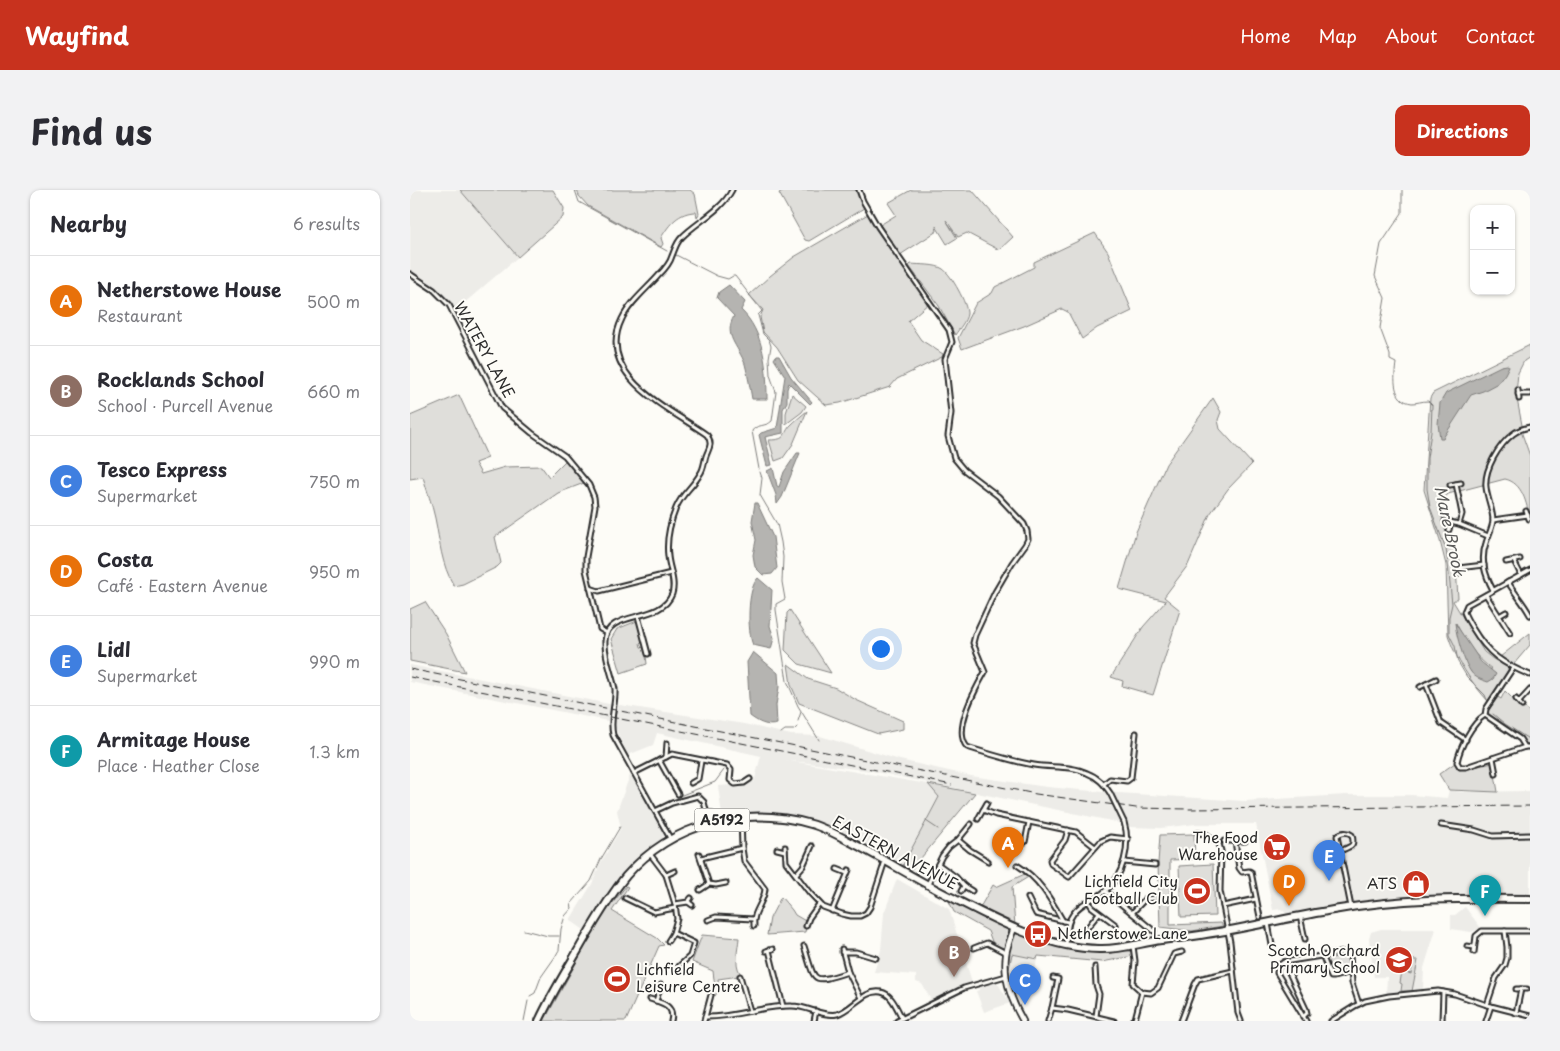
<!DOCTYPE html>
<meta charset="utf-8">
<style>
body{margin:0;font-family:"Playpen Sans",sans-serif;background:#f2f2f3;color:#2b2b33}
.controls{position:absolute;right:15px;top:15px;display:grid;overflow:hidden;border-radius:10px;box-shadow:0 1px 4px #0004}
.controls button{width:45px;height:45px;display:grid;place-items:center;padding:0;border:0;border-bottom:1px solid #e1e1e2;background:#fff;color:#2b2b33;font:25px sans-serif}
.you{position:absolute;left:470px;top:458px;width:18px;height:18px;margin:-12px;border:4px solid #fff;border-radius:50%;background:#1a73e8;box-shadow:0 0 0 8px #1a73e833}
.badge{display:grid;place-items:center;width:32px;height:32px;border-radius:50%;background:#c8321e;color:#fff;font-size:16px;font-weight:700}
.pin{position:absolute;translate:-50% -41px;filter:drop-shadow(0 1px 2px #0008)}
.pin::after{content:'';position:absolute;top:26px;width:18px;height:15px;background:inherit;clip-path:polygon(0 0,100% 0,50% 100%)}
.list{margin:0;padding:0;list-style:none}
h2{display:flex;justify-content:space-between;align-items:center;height:65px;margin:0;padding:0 20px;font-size:21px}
h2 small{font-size:16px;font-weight:400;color:#7c7c81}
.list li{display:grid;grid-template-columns:32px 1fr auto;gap:15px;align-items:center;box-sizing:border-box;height:90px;padding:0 20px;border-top:1px solid #e1e1e2}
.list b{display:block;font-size:19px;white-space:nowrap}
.list p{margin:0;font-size:16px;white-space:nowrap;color:#7c7c81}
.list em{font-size:16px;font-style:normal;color:#7c7c81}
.map{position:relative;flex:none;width:1120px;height:831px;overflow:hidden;border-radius:10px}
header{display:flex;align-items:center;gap:30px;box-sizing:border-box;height:70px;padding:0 25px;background:#c8321e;color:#fff}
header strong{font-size:24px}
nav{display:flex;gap:28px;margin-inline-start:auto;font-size:18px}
.intro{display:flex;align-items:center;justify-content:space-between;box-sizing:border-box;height:120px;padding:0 30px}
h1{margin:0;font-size:35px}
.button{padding:12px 22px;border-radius:10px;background:#c8321e;color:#fff;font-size:18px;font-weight:700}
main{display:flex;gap:30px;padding:0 30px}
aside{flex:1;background:#fff;border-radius:10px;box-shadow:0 1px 4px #0004}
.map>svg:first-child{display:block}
.built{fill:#edece8}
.green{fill:#dfdeda;stroke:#858482;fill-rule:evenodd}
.water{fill:#b5b4b1;stroke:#7e7d7b}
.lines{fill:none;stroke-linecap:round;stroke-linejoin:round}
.stream{stroke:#7e7d7b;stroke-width:1}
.street-casing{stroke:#2b2b2b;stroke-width:7}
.secondary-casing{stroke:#2b2b2b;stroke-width:8}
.highway-casing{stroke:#2b2b2b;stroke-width:10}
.street{stroke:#fdfcf7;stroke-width:3}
.secondary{stroke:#fdfcf7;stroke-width:4.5}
.highway{stroke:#fdfcf7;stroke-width:6}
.rail{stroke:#2b2b2b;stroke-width:1;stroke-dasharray:8 4;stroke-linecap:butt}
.street-bridge-casing{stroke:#2b2b2b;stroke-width:7;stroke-linecap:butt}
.street-bridge{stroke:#fdfcf7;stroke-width:3}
.labels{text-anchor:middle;stroke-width:4;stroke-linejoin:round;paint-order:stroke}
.shield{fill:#fdfcf7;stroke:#6a6a68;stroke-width:1}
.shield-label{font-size:14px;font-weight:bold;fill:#2b2b2b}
.street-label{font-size:15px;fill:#2b2b2b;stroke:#fdfcf7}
.poi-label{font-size:15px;fill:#2b2b2b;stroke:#fdfcf7;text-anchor:end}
.water-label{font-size:16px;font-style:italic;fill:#5b5b5a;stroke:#fdfcf7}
</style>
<header>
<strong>Wayfind</strong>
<nav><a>Home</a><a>Map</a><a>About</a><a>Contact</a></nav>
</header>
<div class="intro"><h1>Find us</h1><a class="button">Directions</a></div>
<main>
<aside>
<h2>Nearby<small>6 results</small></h2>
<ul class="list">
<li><span class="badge" style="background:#e8710a">A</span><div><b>Netherstowe House</b><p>Restaurant</p></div><em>500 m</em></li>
<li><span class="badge" style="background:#8d6e63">B</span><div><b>Rocklands School</b><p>School · Purcell Avenue</p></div><em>660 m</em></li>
<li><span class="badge" style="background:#3f7fe0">C</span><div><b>Tesco Express</b><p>Supermarket</p></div><em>750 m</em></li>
<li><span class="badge" style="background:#e8710a">D</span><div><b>Costa</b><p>Café · Eastern Avenue</p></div><em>950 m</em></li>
<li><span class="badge" style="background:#3f7fe0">E</span><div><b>Lidl</b><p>Supermarket</p></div><em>990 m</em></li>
<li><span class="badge" style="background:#0f9aa8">F</span><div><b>Armitage House</b><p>Place · Heather Close</p></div><em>1.3 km</em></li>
</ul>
</aside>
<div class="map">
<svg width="1120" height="831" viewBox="0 0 1120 831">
<rect width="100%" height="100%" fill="#fdfcf7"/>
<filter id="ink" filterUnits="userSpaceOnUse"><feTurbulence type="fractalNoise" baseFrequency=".02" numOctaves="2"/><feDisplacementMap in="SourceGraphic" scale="10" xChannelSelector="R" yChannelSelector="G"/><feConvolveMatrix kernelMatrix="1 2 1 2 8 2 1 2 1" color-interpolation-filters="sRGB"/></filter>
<g filter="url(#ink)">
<!-- built -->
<g class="built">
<path d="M0,0H50L108,67L46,120L34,105L15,89L0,81Z"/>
<path d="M0,475L199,514L206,517L210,515L334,534L381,545L410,546L490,570L561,586L637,597L693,602L834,611L936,605H1001L1037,608L1039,600L1051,602L1120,601V705L1014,706L964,710L877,724L871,719L863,720L846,634H786L751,638L719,637L706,632L461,581L375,570L518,594L529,607L493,675L418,636L392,627L364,622H335L312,625L308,596L337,594L340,591L344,592L351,566L247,543L243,555L218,565L205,538L203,529L200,528L198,531L0,492Z"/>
<path d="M220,585L228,595L255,643L251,651L228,669L212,687L174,740L160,730L182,694L190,674L211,638L207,621Z"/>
<path d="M487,689L539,719L562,792L521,810L512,794L506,792V785L464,782L471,760L474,723Z"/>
<path d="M1055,717L1071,738L1061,742L1041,739V725H1045Z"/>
<path d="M971,739H1026L1014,778L1013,800L976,804L977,787H964L959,749L961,742Z"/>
<path d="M601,764L627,769L624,788L600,786Z"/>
<path d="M599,787L621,789L619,805L603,803Z"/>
<path d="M587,792L600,813L574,822L566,801L569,800V798Z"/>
</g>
<!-- green -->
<g class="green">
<path d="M50,0H143L154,18L153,27L108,67Z"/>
<path d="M167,0H280L285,4L289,24L287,27L286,22C269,22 259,34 251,48L253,54L251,57L178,16L169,6Z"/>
<path d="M374,0H446L454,18L399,51L395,50L369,3Z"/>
<path d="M501,0H562L603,47L589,60L557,43L548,47L536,30L547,48L537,54L526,36L527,41L490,65L470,35L486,25L478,13Z"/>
<path d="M458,24L519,113L498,131L511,150L533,164L532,167L487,189L480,197L430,213L416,215L388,190L367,157L353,142L350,127L353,120L339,105L360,86L384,67Z"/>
<path d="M685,43L698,62L722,121L687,138L672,149L658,122L652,119L614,136L552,159L548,148L566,113L582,103L585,97L624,77V72Z"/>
<path d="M501,74C510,75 526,74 533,79C541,84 558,115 557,124C556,131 549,139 545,145L529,116L499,76Z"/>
<path d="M1120,155V167L1114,171L1108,183L1106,204L1112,235L1111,241L1120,266V328C1116,313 1113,293 1095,289L1038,304L1029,315L1035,339L1045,363L1048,408L1043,411L1074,462L1083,469L1098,477V480L1079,512C1062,494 1045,468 1038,445L1036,375L1029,347L1014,300L1020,208L1023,203ZM1046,433C1055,451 1066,468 1082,479L1061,482Z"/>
<path d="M382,204L396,216L392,222L376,234V223Z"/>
<path d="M49,205L78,268L65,273L71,284L95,277L131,276L139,287L156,270L174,293L148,303L85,347L91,373L87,377L53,394L44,396C31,374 30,352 25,328C22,314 17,301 13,287L0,289V226Z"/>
<path d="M803,208L811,222L808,230L810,239L842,274L818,299L800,324L778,375L754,407L770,420L743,505L712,496L713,491L701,487L733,437L756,411L709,399L726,342L756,274Z"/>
<path d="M397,221L383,254L373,268L365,271L359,250C378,250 372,244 381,235C386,230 392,225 397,221Z"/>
<path d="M15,412L36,444L55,482L0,471V419Z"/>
<path d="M380,420L421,483L389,474L375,460L377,423Z"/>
<path d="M227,431L232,451L230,453L231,457L235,458L237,474L211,483L201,449L207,439Z"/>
<path d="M1120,443V455L1103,475L1090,467Z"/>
<path d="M378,474L398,489L426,498L446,510L493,531V539L468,544L389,513L381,495Z"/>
<path d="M1095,501L1113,519L1115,518L1120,522V554H1116L1111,547L1079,527L1078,521L1088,507L1091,509Z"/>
<path d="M1045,573L1049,580L1083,573L1088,602L1039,600L1029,584Z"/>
<path d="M518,594L565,603L501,680L493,675L529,607Z"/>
<path d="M784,644L785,669L760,670V735L811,733L813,736L782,741L750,737L748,673L750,645Z"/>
<path d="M803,674L805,726L771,727L769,676Z"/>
<path d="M617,683L620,686L602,697L605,736L569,719L583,695L586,697Z"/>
<path d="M216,696L218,697L202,721L247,748L254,755L249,756L216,831H134L191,728Z"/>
<path d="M371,707L382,720L385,725L397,732L395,742L357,745L360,728Z"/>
<path d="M538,709L597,739L599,742L594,758L583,754L578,741L544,722Z"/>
<path d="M608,743C633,751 658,758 684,761C695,763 715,758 722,762L723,766L692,772L628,766L627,769L602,764L599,779L598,778L599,759L603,746Z"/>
<path d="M292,745L329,748C328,759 324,773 330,783L329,786L308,789L309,800L305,806L302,803L305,798L303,781L282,772Z"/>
<path d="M934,763L940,769L939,782L923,785L915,769L916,766Z"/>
<path d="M1003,770H1008L1002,801H991L992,794L990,793L992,781L1001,784Z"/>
</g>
<!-- water -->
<g class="water">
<path d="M319,95L335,112L331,120C354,142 357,178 357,209H342C340,198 338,185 335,174C328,155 313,146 324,126L307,108L309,102Z"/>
<path d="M366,166H369L381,187L402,212L400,214L379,193L377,199V212L373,219V243L355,247L362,275L357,276L349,245L351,243L367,238L375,186L364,169Z"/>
<path d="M1097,175L1099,176L1095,184L1088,193L1073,201L1061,205L1033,248H1030L1028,234L1030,213L1036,203L1091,176Z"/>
<path d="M387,263H390L372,307L367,314L366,305L357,281L363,278L367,296L369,297L374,282Z"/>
<path d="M345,313H347L363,347L367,378L362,384L353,385L345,377L343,365L346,350L342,331Z"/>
<path d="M348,388L362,400L360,436L364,448L361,459L343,455C337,442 337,398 348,388Z"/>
<path d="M1045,433L1071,472L1086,484L1083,489L1078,492C1072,490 1065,488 1061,482C1054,473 1046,445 1045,433Z"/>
<path d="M343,462L368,483L369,497L366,515L367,534C357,537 348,532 340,526L337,472Z"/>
</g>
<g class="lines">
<!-- stream -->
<g class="stream">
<path d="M165,0L169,12L257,61"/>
<path d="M992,0V23L971,54L965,86L975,108L970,138L980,165V170L986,173C984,188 982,211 1002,213C1007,213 1012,211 1018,211L1022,215L1021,242L1017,268V299L1020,317L1036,359L1038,374L1042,414L1039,427V444L1045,456L1048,472L1057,487L1075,505L1077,510"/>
<path d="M266,65L307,86L318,89L323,86H325L352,121L348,125L353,144L359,150L361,156L359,168L360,185L366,202L362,231C356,237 346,234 342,241L349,279"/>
<path d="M350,282L352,288L350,305L367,334L371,352L373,367L372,392L375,409L366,414V420L377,491L388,516L409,550"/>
<path d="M1083,524L1095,534L1120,550"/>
<path d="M388,531L391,522"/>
<path d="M371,543L375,540H384L387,537"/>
<path d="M272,605L305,592L314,580"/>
<path d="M516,631L528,639"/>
<path d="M114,740L138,746H149"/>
<path d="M120,806L125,803L131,787L145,767L149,760L151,739L155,726L162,718L161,714L181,691L191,669L210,637"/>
<path d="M114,831L118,811"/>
</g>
<!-- street casing -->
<g class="street-casing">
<g id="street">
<path d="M449,0L453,11L468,37L539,140L542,152L535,169L541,223L538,246L544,268L554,280L588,306L614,334L617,341L618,349L615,355L602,373L585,402L565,445L563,453L575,482C566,498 542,540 557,557C579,564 601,571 624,575C641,578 661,575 677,583C688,587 694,594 700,603"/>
<path d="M0,84L24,100L39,115L92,218L122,243L155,266L179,295L184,307L185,316L176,367V380L190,439L197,443"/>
<path d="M1108,200L1109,209"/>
<path d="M1108,204H1120"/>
<path d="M1046,294L1052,324L1049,334"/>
<path d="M1040,295L1051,293"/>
<path d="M1116,321L1119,329"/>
<path d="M1083,330L1118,325"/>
<path d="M1035,331L1049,334L1078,346"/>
<path d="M1039,340L1041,332"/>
<path d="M1104,371L1111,385"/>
<path d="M1047,372L1049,383"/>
<path d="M1096,372L1110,369"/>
<path d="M1048,378L1074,375"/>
<path d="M1120,380L1057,415L1054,422C1056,428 1060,434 1063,439C1078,464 1093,474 1120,485"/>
<path d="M1098,392C1105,404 1114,413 1120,425"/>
<path d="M180,398L189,401L261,383"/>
<path d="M1083,400C1075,385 1070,370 1076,353C1078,346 1082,339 1083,331C1083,320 1077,308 1076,297C1074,279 1089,255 1103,244C1108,240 1114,238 1120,237"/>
<path d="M1076,405L1100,443"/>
<path d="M228,426L238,464"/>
<path d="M1089,426L1096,422"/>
<path d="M1103,478L1076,519L1075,525L1110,549L1115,557"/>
<path d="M1016,494L1031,533L1056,550"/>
<path d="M1010,497L1026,489"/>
<path d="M1106,509L1112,516"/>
<path d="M1109,512L1120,500"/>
<path d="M1075,525C1062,533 1050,557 1047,572L1050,577H1056L1115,557H1120"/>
<path d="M256,567L257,553"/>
<path d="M1083,568L1086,584"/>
<path d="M249,570L268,604"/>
<path d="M224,583L262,564L317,575L321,580L320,590L325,594L334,593L340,589"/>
<path d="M281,593L288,589L291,571"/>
<path d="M694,594L700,589L717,591L721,588L726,543"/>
<path d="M573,620L586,625L666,642L685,657"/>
<path d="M245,621L262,613L288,606L294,612L297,624"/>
<path d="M331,627L332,658L334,671L355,699C354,713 342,722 344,736"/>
<path d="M291,628L301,623"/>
<path d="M568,629L577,613"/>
<path d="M1031,635L1064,640L1083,646L1120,645"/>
<path d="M658,640L655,650L640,670L641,674L659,687L691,651L700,647L718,649"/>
<path d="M788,643L796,644L803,649L809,654L811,661L810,701L820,752L828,823L831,831"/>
<path d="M261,650L203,545C199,529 206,515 205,499C202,484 194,466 195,451C196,419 251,434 262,404C266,392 259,378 258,366C256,350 260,333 266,318C272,303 283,297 290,284C294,279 294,272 296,266C299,258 303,254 297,245C261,219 184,186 212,129C220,112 237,99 249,85C254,80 260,73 262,66C265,59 266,53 272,47C288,31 311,21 322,0"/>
<path d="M548,650L560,660L578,671"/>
<path d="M814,651H835"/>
<path d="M825,651L829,678L832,682L839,681L841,682L850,727"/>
<path d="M610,656L615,652L619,632"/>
<path d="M375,657L376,672L399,702L413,717L432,724L441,726H450L456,723L460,717L475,671"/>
<path d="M367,659L375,661"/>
<path d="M930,662L927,646C931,642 937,641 942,645C946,660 937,655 930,662L941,717"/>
<path d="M240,664L256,685L265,714L267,729L263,743L258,751"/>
<path d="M289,664L299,694L306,695L316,693"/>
<path d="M291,668L332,658"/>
<path d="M714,672L745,675"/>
<path d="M528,674L546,687L554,696L562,701"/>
<path d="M607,675C629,688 641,710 653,731"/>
<path d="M427,679L437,683"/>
<path d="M386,684L393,676L402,656"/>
<path d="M256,685L265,681"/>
<path d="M518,694L532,666L539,657L548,650L561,634"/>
<path d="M290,700L299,694"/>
<path d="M551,701L554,696"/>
<path d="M695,701L744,741"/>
<path d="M215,708L244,722L265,718"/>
<path d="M281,708L278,712L282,715"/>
<path d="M618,708L626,724L658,732"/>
<path d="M678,711L682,717L706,735"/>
<path d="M265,714L278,712"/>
<path d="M813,716L846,709"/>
<path d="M422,721L439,680"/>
<path d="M722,723L735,709L745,708"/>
<path d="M890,726L895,749"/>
<path d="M298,730L306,727L343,729"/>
<path d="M858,733L862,755"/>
<path d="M396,736L399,728L409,714"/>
<path d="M677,738L689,723"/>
<path d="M263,743L284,753L280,766L269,776"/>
<path d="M656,754C658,744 656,733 663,724C670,713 683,710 694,702C714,687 721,655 714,632"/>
<path d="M394,756C406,793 400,794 438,782"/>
<path d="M1057,756L1064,757"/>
<path d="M564,758L577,753L596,763"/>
<path d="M432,759L438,782L451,808"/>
<path d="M359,760L373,816"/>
<path d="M356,761L363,759"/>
<path d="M432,762H446L466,768"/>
<path d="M1064,762L1066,746L1072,741H1120"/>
<path d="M912,765L921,787H924L941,782"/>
<path d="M874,772L896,819L897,823L893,827"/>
<path d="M685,777L686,795L689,804L686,826"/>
<path d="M330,786L340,821"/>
<path d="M1106,799H1117"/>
<path d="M732,802L741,803L748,798L764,764L772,762"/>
<path d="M240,809C252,813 265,815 261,831"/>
<path d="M246,811L251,795"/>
<path d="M1077,815L1086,788L1095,775L1097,768V757L1095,741"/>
<path d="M642,818L658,820L704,831"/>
<path d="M1106,823L1111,799"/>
<path d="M295,827C325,828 353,815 382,816C397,816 413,827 427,824C442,820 454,799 471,802C482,804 487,819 492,828"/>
<path d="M294,831L301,805"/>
<path d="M404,831L406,821"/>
<path d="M487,831L554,798L596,786"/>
<path d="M638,831L642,818L648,789L643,788"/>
<path d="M722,831L725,829L732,802L723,794L725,771L723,756"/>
<path d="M771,831L785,794L788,789L823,781"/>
<path d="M896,831L867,783L868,776L874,772L936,762L940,765L942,793L949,814"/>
<path d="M921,831L945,816L955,811L979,806L1028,801L1045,804L1077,815L1120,826"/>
<path d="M1032,831L1033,802"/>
<path d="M1076,831L1081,816"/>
</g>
</g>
<!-- secondary casing -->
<g class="secondary-casing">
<path id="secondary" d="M604,738C601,747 597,756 596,765C593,788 602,812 613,831"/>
</g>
<!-- highway casing -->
<g class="highway-casing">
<path id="highway" d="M129,831C141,805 156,781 170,757C184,733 198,708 216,686C262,633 335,615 401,634C419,639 436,650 452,658C482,674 511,692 541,707C588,731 636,758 689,759C710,760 730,753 751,750C766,748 781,747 796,744C838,738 880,727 923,720C989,708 1054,708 1120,709"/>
</g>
<!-- street -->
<use href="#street" class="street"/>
<!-- secondary -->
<use href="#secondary" class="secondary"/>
<!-- highway -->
<use href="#highway" class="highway"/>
<!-- rail -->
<g class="rail">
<path d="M0,479L626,604L726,618L778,619L1120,616"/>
<path d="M0,487L542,595"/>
</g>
<!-- street-bridge casing -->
<g class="street-bridge-casing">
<path id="street-bridge" d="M700,603L714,632"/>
</g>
<!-- street-bridge -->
<use href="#street-bridge" class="street-bridge"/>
</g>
</g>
<!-- icons -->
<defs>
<g id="supermarket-disc" transform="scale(1.4375)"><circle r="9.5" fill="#c8321e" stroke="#fdfcf7"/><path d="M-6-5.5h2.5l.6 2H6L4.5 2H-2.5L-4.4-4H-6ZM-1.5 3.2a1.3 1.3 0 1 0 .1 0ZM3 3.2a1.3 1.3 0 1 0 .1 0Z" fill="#fff"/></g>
<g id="shop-disc" transform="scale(1.4375)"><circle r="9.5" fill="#c8321e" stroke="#fdfcf7"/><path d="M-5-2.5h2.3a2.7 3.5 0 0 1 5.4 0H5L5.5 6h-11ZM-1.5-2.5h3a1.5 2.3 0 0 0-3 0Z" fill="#fff"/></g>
<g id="stadium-disc" transform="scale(1.4375)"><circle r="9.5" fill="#c8321e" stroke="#fdfcf7"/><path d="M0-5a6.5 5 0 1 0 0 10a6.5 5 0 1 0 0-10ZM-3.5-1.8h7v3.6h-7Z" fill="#fff"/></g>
<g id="bus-disc" transform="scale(1.4375)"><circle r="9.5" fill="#c8321e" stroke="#fdfcf7"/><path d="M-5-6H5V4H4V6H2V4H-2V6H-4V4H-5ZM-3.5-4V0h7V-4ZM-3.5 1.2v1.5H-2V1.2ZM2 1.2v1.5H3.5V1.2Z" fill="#fff"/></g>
<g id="school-disc" transform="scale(1.4375)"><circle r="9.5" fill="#c8321e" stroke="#fdfcf7"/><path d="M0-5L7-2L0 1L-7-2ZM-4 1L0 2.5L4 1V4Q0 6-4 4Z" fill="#fff"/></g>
</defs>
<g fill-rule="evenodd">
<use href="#supermarket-disc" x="867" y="657"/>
<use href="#shop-disc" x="1006" y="694"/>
<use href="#stadium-disc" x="787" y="701"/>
<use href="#bus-disc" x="628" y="744"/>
<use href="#school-disc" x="989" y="770"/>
<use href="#stadium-disc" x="207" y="789"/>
</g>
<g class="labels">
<!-- shield labels -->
<rect class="shield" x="284.5" y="618.5" width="55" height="23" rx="4"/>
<g class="shield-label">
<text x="312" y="635">A5192</text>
</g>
<!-- street labels -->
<g class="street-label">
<text transform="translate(74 160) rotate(61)" y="5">WATERY LANE</text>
<text transform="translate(485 663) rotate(28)" y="5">EASTERN AVENUE</text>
</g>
<!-- poi labels -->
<g class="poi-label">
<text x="848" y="653">The Food<tspan x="848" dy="17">Warehouse</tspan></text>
<text x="768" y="697">Lichfield City<tspan x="768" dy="17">Football Club</tspan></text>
<text x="987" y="699">ATS</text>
<text x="647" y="749" text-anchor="start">Netherstowe Lane</text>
<text x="970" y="766">Scotch Orchard<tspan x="970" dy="17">Primary School</tspan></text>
<text x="226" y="785" text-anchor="start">Lichfield<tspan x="226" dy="17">Leisure Centre</tspan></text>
</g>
<!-- water labels -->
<g class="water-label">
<text transform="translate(1040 341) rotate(78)" y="6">Mare Brook</text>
</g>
</g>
</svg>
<div class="controls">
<button>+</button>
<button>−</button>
</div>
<div class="you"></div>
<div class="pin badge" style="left:598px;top:678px;background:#e8710a">A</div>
<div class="pin badge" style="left:544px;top:787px;background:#8d6e63">B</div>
<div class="pin badge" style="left:615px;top:815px;background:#3f7fe0">C</div>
<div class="pin badge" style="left:879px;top:716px;background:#e8710a">D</div>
<div class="pin badge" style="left:919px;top:691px;background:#3f7fe0">E</div>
<div class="pin badge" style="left:1075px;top:726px;background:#0f9aa8">F</div>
</div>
</main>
